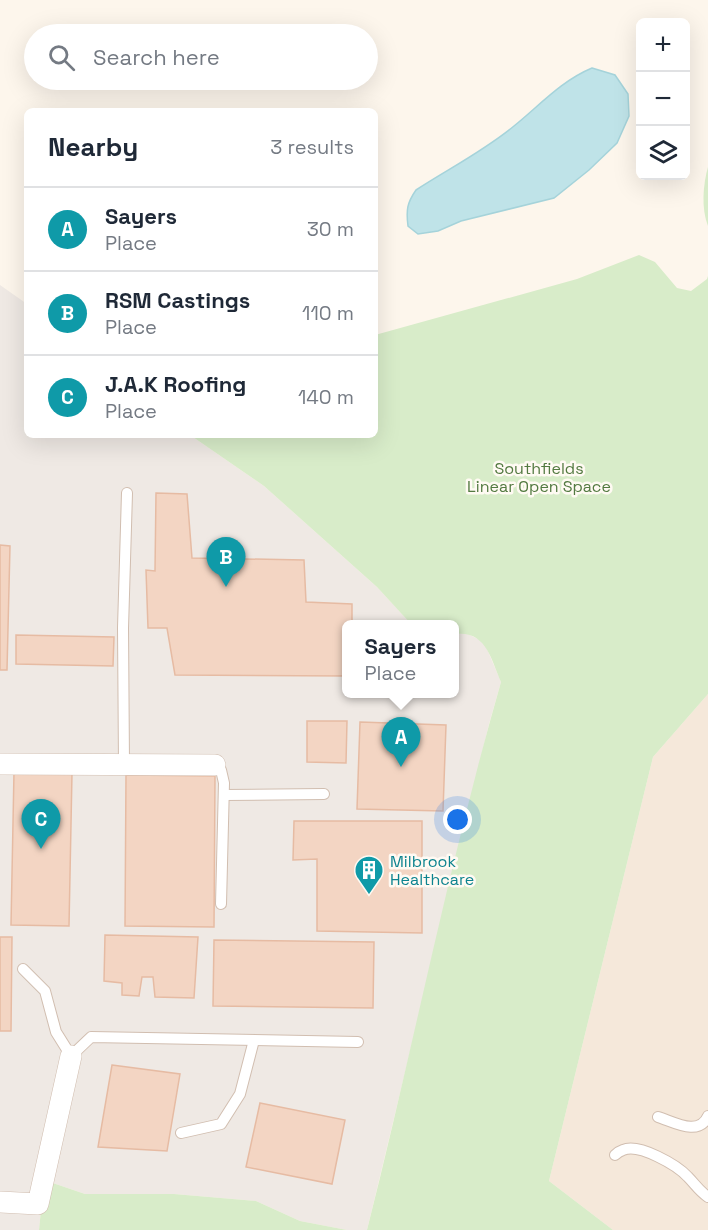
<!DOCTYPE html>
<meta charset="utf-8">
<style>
body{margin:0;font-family:"Space Grotesk",sans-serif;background:#f2f2f3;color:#1f2937}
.controls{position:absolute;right:18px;top:18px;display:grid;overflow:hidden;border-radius:9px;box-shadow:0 6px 24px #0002}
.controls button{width:54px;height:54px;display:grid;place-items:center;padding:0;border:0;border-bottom:2px solid #e0e1e3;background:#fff;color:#1f2937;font:30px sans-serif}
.you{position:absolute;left:458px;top:820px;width:21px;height:21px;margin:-15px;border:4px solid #fff;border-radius:50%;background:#1a73e8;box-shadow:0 0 0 9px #1a73e833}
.badge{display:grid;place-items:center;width:39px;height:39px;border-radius:50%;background:#e76f51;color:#fff;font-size:20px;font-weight:700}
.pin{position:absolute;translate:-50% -50px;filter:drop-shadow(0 2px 3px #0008)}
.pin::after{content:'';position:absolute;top:32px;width:21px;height:18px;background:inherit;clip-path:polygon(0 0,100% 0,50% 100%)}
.popup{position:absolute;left:342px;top:620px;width:117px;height:78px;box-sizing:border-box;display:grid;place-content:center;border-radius:9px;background:#fff;filter:drop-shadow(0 2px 4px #0005);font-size:20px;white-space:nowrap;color:#747a83}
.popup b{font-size:22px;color:#1f2937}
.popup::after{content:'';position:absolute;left:50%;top:100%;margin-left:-12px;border:12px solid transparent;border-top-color:#fff}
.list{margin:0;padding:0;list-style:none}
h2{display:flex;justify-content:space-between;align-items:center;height:78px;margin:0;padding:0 24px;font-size:26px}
h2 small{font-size:20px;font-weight:400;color:#747a83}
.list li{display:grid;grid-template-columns:39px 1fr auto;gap:18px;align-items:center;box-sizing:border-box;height:84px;padding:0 24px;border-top:2px solid #e0e1e3}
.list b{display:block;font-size:22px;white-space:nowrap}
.list p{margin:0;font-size:20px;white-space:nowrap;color:#747a83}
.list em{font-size:20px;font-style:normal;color:#747a83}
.icon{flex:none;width:33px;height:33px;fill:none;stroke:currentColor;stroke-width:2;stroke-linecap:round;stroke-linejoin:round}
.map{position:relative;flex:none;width:708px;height:1230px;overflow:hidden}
.search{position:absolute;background:#fff;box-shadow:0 6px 24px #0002;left:24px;top:24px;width:354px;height:66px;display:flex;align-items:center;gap:15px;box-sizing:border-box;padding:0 21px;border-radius:33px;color:#747a83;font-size:22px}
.panel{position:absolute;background:#fff;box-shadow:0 6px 24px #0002;left:24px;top:108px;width:354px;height:330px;border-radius:9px}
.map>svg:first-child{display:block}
.residential{fill:#f5e8da}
.industrial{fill:#efe9e4}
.green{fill:#d8ecc9}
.water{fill:#bfe3e8;stroke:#a5d3da;stroke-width:1.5}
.building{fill:#f3d5c3;stroke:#e6bba3;stroke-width:1.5}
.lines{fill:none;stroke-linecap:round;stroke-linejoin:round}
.lane-casing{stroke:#d1beb0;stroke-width:12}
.street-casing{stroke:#d1beb0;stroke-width:22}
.lane{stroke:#fff;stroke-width:10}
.street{stroke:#fff;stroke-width:21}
.labels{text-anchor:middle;stroke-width:5;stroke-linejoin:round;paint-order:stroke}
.park-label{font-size:16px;fill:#537a41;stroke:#fffaf3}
.culture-label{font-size:16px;fill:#0d838f;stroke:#fffaf3;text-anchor:start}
</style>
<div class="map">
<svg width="708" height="1230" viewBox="0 0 708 1230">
<rect width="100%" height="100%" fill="#fdf6ec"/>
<!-- residential -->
<path class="residential" d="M708,694V1230H613L549,1181L653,757Z"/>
<!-- industrial -->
<path class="industrial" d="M0,285L27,304V435H190L264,486L377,587L402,614L411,624H347V694H455V634L466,633L484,642L501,682L489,724L367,1230H347L300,1221L256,1201L174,1194H85L44,1180L39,1230H0Z"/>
<!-- green -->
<g class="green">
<path d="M708,167V226C701,209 703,184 708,167Z"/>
<path d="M639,255L655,262L677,288L691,291L707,279L708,276V694L653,757L549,1181L613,1230H367C413,1048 449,863 501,682C491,659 486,630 455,634V624H411L377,587L264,486L190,435H375V335L577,279Z"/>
<path d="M44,1180L85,1194H174L256,1201L300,1221L347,1230H39Z"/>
</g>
<!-- water -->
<path class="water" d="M592,68L615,75L628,94L629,116L617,143L589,170L554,198L461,221L438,231L418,234L408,226C406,210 407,203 416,190C448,169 484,151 514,126C540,105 561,81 592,68Z"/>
<!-- building -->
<g class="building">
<path d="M156,493L187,494L192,558L304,560L306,602L352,604V624H347V676L175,675L167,628H148L146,570L155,571Z"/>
<path d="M0,545L10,546L7,670H0Z"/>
<path d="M16,635L114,637L113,666L16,664Z"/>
<path d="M307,721H347L346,763L307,762Z"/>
<path d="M360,722L446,725L443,811L357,809Z"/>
<path d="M14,772L72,773L69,926L11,925Z"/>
<path d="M126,775L215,776L214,927L125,926Z"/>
<path d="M294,821H422V933L317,931V859L293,860Z"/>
<path d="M105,935L198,937L194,998L155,997L153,977H142L139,996L122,995V983L104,981Z"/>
<path d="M0,937H12L11,1031H0Z"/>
<path d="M214,940L374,942L373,1008L213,1006Z"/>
<path d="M112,1065L180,1074L167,1151L98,1147Z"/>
<path d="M260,1103L345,1120L332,1184L246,1167Z"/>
</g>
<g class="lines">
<!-- lane casing -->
<g class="lane-casing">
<g id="lane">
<path d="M124,764L123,628L127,493"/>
<path d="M215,765L221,770L224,783L221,904"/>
<path d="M224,795L324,794"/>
<path d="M23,969L45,991L56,1032L71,1056L91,1037L358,1042"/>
<path d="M658,1117C674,1122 699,1137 708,1116"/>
<path d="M181,1133L221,1124L240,1094L254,1040"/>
<path d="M615,1155C617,1153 620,1151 623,1150C639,1143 677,1165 688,1177C695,1184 699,1191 708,1197"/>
</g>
</g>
<!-- street casing -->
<g class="street-casing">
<g id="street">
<path d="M0,764L215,765"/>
<path d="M0,1202L38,1204L71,1056"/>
</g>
</g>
<!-- lane -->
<use href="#lane" class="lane"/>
<!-- street -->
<use href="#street" class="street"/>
</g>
<!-- icons -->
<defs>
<g id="building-pin" transform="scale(1.5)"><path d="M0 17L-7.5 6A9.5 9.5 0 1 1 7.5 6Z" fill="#0f9aa8" stroke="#fffaf3"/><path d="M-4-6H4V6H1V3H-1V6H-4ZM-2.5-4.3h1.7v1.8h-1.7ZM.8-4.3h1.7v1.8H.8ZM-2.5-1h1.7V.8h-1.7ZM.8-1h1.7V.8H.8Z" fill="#fff"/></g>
</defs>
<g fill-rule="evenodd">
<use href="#building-pin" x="369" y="870"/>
</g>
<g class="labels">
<!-- park labels -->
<g class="park-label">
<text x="539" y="474">Southfields<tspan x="539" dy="18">Linear Open Space</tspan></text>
</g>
<!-- culture labels -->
<g class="culture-label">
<text x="390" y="867">Milbrook<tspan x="390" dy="18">Healthcare</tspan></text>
</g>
</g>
</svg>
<div class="controls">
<button>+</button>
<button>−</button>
<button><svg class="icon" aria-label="layers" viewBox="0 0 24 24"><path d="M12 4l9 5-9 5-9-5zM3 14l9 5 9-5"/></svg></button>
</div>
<div class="you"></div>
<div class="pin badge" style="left:401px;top:767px;background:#0f9aa8">A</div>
<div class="popup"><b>Sayers</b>Place</div>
<div class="pin badge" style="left:226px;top:587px;background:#0f9aa8">B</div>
<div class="pin badge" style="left:41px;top:849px;background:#0f9aa8">C</div>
<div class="search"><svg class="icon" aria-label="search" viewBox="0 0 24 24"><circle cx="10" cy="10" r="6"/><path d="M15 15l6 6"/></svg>Search here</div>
<section class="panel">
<h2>Nearby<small>3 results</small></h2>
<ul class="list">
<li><span class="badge" style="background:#0f9aa8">A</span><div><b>Sayers</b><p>Place</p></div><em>30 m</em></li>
<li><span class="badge" style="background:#0f9aa8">B</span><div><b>RSM Castings</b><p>Place</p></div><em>110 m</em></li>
<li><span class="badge" style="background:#0f9aa8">C</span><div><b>J.A.K Roofing</b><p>Place</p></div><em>140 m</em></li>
</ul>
</section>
</div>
